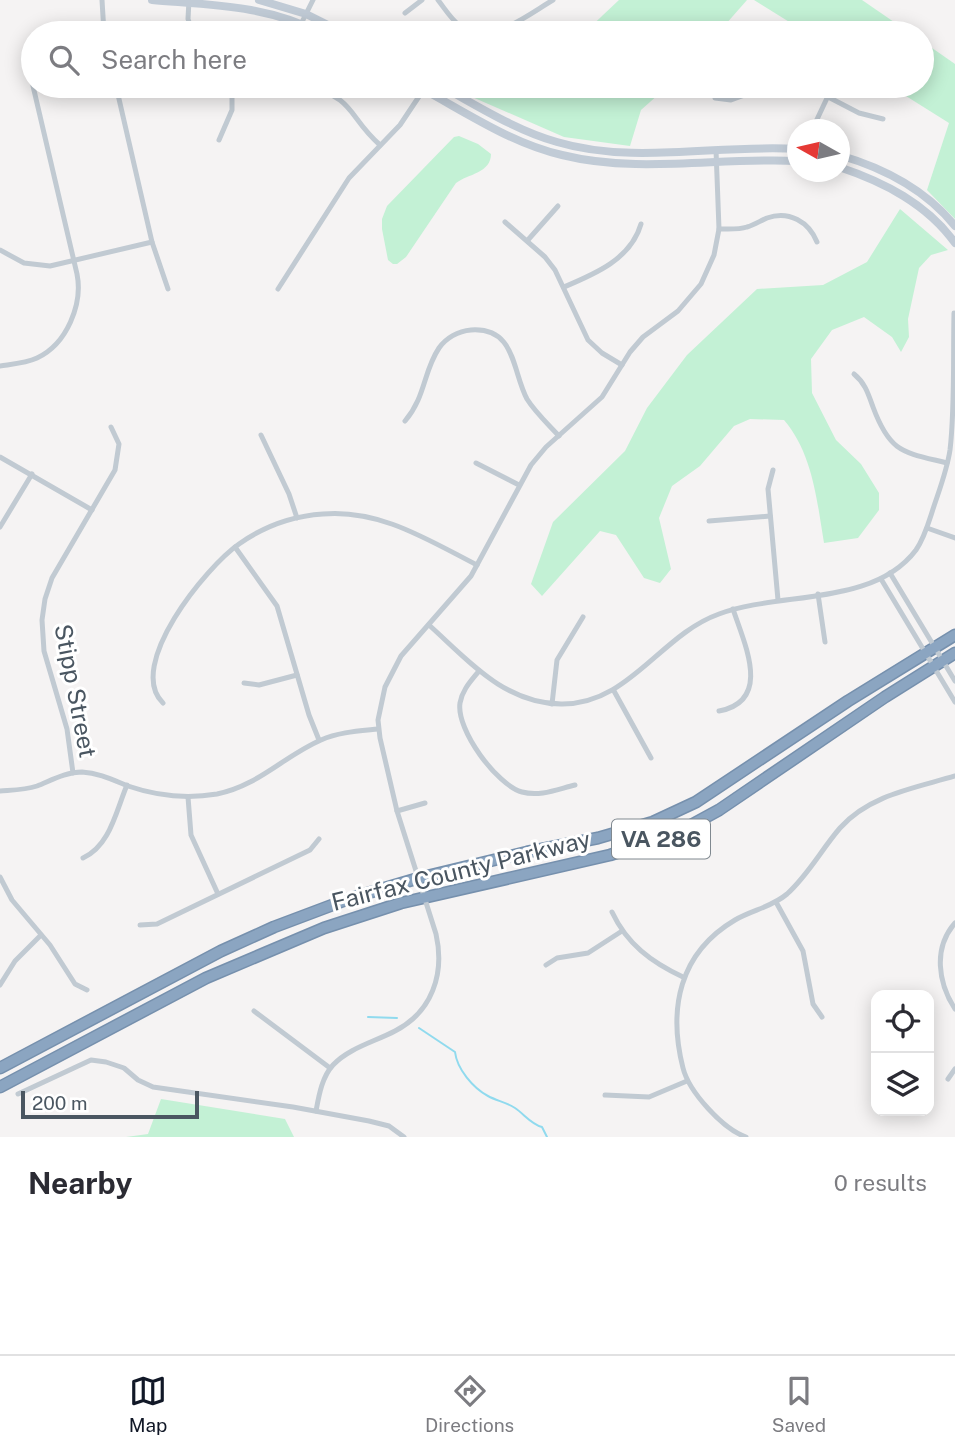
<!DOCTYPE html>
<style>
body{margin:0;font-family:"Public Sans",sans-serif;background:#f7f7f7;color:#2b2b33}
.controls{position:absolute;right:21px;bottom:21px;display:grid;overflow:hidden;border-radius:14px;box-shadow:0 4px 18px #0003}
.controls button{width:63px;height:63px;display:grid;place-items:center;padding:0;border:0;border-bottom:2px solid #e1e1e2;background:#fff;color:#2b2b33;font:35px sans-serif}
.compass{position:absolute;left:787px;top:119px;width:63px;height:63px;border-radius:50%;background:#fff;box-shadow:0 4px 18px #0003;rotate:278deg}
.scale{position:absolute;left:21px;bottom:18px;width:178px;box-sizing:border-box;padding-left:7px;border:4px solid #4a5661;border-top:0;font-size:19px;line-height:24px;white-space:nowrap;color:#4a5661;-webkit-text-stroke:5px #fff;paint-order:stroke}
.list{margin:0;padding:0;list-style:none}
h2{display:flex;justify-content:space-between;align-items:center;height:91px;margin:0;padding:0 28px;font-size:30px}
h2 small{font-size:23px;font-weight:400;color:#7c7c81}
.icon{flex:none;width:38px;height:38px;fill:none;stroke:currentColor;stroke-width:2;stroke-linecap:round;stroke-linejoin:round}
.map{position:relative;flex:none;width:955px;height:1137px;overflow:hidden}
.search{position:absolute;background:#fff;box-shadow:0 4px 18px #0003;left:21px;right:21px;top:21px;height:77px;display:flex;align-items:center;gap:18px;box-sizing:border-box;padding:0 24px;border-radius:38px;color:#7c7c81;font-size:26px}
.sheet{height:217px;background:#fff}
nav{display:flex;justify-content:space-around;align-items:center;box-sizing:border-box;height:98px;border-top:2px solid #e1e1e2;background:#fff;font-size:19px;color:#7c7c81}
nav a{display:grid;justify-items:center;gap:4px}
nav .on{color:#111827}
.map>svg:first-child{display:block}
.green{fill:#c3f1d5}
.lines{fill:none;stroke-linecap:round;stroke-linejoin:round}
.stream{stroke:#90daee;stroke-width:2}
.highway-casing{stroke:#7690ad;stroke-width:13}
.street{stroke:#c1cad2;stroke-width:5}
.secondary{stroke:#c1cbd6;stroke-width:8}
.highway{stroke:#8ba5c1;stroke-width:10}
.labels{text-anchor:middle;stroke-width:6;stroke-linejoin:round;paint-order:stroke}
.shield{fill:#fff;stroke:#808990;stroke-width:2}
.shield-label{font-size:23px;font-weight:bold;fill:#4a5661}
.street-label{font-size:24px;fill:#4a5661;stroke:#fff}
</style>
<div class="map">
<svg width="955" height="1137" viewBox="0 0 955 1137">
<rect width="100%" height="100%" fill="#f5f3f3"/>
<!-- green -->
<g class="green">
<path d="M619,0H747L718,33H584Z"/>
<path d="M754,0H862L910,33H807Z"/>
<path d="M922,41L955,64V219L927,190L949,123L890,86H922Z"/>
<path d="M447,86H668L641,110L630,146L564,137Z"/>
<path d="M459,136L478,144L491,154C491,173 468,174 456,183L406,257L397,264H393L388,260L382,229V219L387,206L454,137Z"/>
<path d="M900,209L948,250L931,255L919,268L908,319L909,337L901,352L892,337L864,317L832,330L811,359L812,393L836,440L861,464L879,493V510L858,538L824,543C817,501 813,454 784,420L750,419L734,426L700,466L672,486L659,518L671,569L660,583L644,578L616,535L600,531L542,596L531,584L553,522L625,451L647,408L687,355L757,289L823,285L867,262Z"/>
<path d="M161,1099L285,1119L294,1137H126L148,1134Z"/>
</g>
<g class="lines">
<!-- stream -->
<g class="stream">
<path d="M368,1017L397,1018"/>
<path d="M419,1028L455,1052C457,1069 473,1088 488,1096C497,1101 506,1102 515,1108C524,1114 531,1124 542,1127L547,1137"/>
</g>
<!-- highway casing -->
<g class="highway-casing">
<g id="highway">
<path d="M0,1068L221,951L274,927L351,898L419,878L527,852L598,838L653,822L696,802L848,701L955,635"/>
<path d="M0,1087L206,978L324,928L401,903L610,855L673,835L719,810L885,697L955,653"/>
</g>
</g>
<!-- street -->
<g class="street">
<path d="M102,0L104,33"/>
<path d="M189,0L188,19L193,33"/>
<path d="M438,0C445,9 451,19 460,26C490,47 527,15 553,0"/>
<path d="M405,13L422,0"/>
<path d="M301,24L313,0"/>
<path d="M116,86L152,242L168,289"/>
<path d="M308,86C356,99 348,117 380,145"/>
<path d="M807,86L859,113L883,119"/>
<path d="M715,98L731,100L769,86"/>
<path d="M812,130L828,96"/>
<path d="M219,140L232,110V86"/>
<path d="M505,222L545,257L555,270L588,340L602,353L622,365"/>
<path d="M719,229C728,229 738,230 747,227C754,225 760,221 767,218C789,210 809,222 817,242"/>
<path d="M527,241L558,206"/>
<path d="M0,250L24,263L50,266L152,242"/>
<path d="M564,287C595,274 631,259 641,224"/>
<path d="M278,289L349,178L400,125L426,86"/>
<path d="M0,366C13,364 26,363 37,358C67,344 83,304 77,274L33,86"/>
<path d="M854,374C865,383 868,393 873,407C890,453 903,452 947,463"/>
<path d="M405,421C426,396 423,372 439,348C446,338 458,331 471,330C516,327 512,371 527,399C535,412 548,424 559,436"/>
<path d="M261,435L289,494L297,518"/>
<path d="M0,457L92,510"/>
<path d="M476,463L519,485"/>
<path d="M773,470L768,489L778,600"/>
<path d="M709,521L770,516"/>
<path d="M0,527L32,474"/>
<path d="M927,528L955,538"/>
<path d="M235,547L277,606L309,715L319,740"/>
<path d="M890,573L955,681"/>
<path d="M881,579L955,702"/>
<path d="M818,594L825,642"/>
<path d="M429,625C469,661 504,703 561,704C629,705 660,635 719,614C780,591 873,607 916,550C925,537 929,521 934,506C940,488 947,470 950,450C955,408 953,356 954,313"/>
<path d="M479,671C471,681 462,690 460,703C456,730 497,785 522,792C540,797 558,789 575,785"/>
<path d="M244,683L259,685L297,675"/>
<path d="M614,691L651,758"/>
<path d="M163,703C125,666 206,567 239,544C263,527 293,516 323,514C380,509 428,540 477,565"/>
<path d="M552,704L557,660L583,617"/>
<path d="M719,711C773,701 744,643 733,609"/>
<path d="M73,773L67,729L44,651L42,620L45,599L52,578L115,470L119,444L111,427"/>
<path d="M0,791C13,790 25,790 37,786C52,780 66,772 82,772C99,773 113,780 128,786C157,796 187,799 217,794C258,786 284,756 321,740C339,732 359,731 378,729"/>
<path d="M188,797L191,835L218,894"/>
<path d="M397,811L425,803"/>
<path d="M83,858C110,846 116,811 127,785"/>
<path d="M0,877L12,900L50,945L75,984L87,990"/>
<path d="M776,902L803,951L813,1004L822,1017"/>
<path d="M612,912C627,944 651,962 683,977"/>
<path d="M955,923C933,948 938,983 955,1009"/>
<path d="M140,925L157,924L310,850L319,839"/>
<path d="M546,965L557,958L588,953L622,931"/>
<path d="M0,985L15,961L41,935"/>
<path d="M254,1011L330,1068"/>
<path d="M948,1079L955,1069"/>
<path d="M18,1094L91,1060L106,1062L124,1068L138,1080L153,1087L293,1107L369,1121L389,1126L404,1137"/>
<path d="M605,1095L649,1097L687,1081"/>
<path d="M316,1111C319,1095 322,1077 333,1065C349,1048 374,1042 395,1031C432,1012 445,974 436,934L397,811L380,738L378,720L385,687L401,656L471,576L531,465L546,447L602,397L630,352L643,337L678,311L701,284L714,255L719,229L716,150"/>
<path d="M746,1137C723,1129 689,1092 683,1068C668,1009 679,953 735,920C752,910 772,907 787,894C809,874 821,850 840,828C869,795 915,788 955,776"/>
</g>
<!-- secondary -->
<g class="secondary">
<path d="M152,0C209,5 268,5 320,33"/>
<path d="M259,0L306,14L344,33"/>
<path d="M417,86C464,111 510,143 562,155C638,174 720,157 797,161"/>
<path d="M441,86C478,106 515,130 557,142C634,165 718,144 797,149"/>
<path d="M839,155C884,168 926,190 955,226"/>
<path d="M839,167C884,182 927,204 955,243"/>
</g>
<!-- highway -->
<use href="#highway" class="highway"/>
</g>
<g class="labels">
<!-- shield labels -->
<rect class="shield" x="612" y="819.5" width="98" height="39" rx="5"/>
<g class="shield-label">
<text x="661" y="847">VA 286</text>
</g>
<!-- street labels -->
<g class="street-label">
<text transform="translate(75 691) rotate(79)" y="8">Stipp Street</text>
<text transform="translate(461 871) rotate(-14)" y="8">Fairfax County Parkway</text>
</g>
</g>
</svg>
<div class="controls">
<button><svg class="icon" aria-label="locate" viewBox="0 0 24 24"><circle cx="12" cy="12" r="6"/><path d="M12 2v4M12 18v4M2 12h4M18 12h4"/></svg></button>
<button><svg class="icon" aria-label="layers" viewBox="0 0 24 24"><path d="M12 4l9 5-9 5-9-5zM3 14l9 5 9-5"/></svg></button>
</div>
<svg class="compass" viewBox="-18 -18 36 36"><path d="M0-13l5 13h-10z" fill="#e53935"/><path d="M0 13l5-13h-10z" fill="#7c7c81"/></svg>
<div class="scale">200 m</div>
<div class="search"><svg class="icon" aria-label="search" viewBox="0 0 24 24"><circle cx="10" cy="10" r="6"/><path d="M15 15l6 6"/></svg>Search here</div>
</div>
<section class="sheet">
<h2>Nearby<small>0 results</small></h2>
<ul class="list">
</ul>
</section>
<nav>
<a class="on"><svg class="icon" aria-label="map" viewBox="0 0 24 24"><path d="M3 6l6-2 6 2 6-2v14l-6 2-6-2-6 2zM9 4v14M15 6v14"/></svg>Map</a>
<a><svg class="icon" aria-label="directions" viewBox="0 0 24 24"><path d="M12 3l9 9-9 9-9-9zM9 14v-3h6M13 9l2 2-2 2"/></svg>Directions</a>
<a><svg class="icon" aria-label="saved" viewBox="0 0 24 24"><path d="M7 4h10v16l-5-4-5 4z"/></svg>Saved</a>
</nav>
